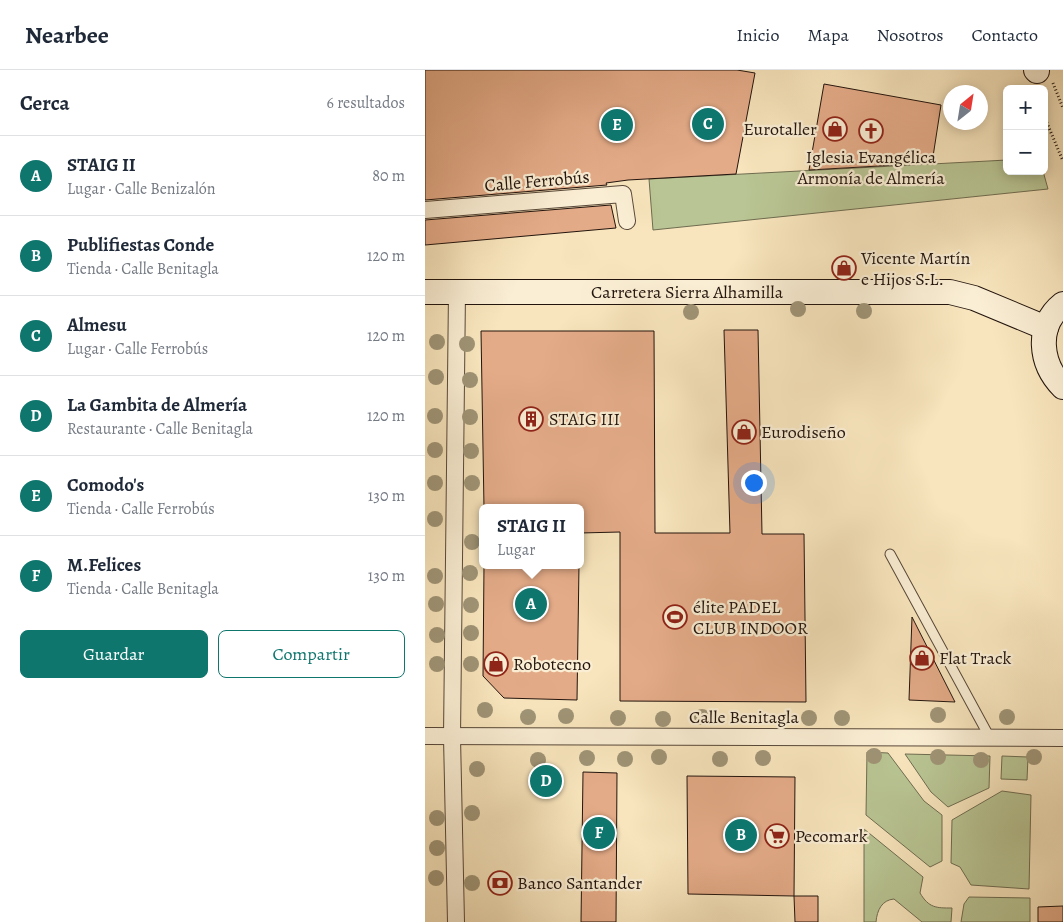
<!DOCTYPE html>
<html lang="es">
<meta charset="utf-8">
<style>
body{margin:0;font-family:Alegreya,serif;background:#f6f6f7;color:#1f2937}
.controls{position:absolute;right:15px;top:15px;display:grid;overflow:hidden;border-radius:8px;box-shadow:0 2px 12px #0003}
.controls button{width:45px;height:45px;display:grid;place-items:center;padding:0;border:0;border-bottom:1px solid #e0e1e3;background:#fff;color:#1f2937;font:25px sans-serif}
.compass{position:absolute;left:518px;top:15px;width:45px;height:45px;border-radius:50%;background:#fff;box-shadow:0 2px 12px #0003;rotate:30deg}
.you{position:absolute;left:328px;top:412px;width:18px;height:18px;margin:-12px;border:4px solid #fff;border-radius:50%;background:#1a73e8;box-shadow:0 0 0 8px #1a73e833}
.badge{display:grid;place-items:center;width:32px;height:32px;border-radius:50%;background:#0f766e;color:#fff;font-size:16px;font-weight:700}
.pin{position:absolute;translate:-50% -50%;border:2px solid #fff;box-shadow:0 1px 5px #0006}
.popup{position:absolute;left:54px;top:434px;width:105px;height:65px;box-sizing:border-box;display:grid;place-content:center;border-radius:8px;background:#fff;filter:drop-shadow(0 1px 4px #0005);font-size:16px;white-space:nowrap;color:#747a83}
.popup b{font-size:19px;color:#1f2937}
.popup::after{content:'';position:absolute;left:50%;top:100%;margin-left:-10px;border:10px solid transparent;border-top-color:#fff}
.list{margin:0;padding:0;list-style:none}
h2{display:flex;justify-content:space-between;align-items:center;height:65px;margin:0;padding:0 20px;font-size:21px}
h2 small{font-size:16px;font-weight:400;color:#747a83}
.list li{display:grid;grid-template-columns:32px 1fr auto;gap:15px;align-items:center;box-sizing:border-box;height:80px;padding:0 20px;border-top:1px solid #e0e1e3}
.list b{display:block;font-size:19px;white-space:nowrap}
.list p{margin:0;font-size:16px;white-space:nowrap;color:#747a83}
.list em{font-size:16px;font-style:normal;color:#747a83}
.actions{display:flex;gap:10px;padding:15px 20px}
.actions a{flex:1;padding:11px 0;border:1px solid #0f766e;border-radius:8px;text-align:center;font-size:18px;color:#0f766e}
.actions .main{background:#0f766e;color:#fff}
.map{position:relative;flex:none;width:638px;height:852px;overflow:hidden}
header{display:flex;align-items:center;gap:30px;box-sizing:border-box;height:70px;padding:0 25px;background:#fff;border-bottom:1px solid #e0e1e3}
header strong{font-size:24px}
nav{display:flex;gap:28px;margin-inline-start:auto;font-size:18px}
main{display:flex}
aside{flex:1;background:#fff}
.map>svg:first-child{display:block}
.green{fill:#b9c594;stroke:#6e6c50}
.building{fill:#e4ab88;stroke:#22140d}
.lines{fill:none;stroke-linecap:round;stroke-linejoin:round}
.lane-casing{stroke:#584839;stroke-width:11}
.street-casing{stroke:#584839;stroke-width:18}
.secondary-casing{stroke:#22140d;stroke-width:26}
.path{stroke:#22140d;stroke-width:3;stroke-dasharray:1 2.5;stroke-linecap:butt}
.lane{stroke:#faeed4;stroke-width:9}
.street{stroke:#faeed4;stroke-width:16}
.secondary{stroke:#faeed4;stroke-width:24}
.tree{fill:#9f9476}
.labels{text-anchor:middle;stroke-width:4.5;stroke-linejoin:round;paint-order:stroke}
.poi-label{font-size:18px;fill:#22140d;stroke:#faeed4;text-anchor:start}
.street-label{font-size:18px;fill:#22140d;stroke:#faeed4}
</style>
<header>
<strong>Nearbee</strong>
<nav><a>Inicio</a><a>Mapa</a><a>Nosotros</a><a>Contacto</a></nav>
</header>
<main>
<aside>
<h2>Cerca<small>6 resultados</small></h2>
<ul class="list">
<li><span class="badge">A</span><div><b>STAIG II</b><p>Lugar · Calle Benizalón</p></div><em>80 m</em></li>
<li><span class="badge">B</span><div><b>Publifiestas Conde</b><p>Tienda · Calle Benitagla</p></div><em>120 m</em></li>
<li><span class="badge">C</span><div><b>Almesu</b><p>Lugar · Calle Ferrobús</p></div><em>120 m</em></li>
<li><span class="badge">D</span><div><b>La Gambita de Almería</b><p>Restaurante · Calle Benitagla</p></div><em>120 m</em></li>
<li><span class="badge">E</span><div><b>Comodo's</b><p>Tienda · Calle Ferrobús</p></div><em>130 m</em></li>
<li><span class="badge">F</span><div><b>M.Felices</b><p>Tienda · Calle Benitagla</p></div><em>130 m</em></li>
</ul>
<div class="actions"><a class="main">Guardar</a><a>Compartir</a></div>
</aside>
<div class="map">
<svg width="638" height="852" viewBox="0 0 638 852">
<rect width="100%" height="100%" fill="#f8e5bd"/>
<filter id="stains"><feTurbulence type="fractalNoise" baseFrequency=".004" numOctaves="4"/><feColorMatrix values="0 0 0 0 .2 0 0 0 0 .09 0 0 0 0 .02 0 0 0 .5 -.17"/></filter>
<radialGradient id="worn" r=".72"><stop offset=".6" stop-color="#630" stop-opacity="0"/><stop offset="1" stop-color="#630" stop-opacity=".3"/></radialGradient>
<!-- green -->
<g class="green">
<path d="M582,90V101H618L623,119L228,160L224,109Z"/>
<path d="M442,682L463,683L499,731L517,745V791L505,797L441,745Z"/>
<path d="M480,684L565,686L564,718L523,737L506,722Z"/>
<path d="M577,686L603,687L602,710L576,709Z"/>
<path d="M577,721L606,725L604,819L546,815L535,797L526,793L527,750Z"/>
<path d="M439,759L498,807L495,823C504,838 511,838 527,838L526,852H497L469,829C457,830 452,840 451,852H439Z"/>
<path d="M544,827L605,828V852H536L539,834Z"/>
</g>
<!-- building -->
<g class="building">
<path d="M0,0H312L330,3L311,104L203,110L181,113L182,115L0,130Z"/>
<path d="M399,14L516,35L507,93L384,100Z"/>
<path d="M186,135L191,158L0,175V150Z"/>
<path d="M299,260H333L337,464H379L381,632L195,631V462L155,463V438H59L56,261H229L230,463H305Z"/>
<path d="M59,495H154L152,630L79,628L58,606Z"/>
<path d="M487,547L530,632L484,630Z"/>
<path d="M158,702L192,703L191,852H156Z"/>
<path d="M262,706L370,707L369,826L263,824Z"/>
<path d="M369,826H393V852H370Z"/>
<path d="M638,836V852H613V837Z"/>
</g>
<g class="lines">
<!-- lane casing -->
<g class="lane-casing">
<path id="lane" d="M465,484L565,668"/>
</g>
<!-- street casing -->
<g class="street-casing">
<g id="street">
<path d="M0,140L198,124L202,151"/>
<path d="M0,666L638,668"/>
<path d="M31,852L27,667L32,221"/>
</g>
</g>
<!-- secondary casing -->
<g class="secondary-casing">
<g id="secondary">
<path d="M611,0L612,1"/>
<path id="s1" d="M0,222H525L549,228L621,258"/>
<path d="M638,234C610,256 615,294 638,317"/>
</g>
</g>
<!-- path -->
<g class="path">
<path d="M628,13L638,38"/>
<path d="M619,46L638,91"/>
</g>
<!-- lane -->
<use href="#lane" class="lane"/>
<!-- street -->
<use href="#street" class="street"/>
<!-- secondary -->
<use href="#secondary" class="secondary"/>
</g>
<!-- trees -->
<g class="tree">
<circle cx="373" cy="239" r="8"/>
<circle cx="439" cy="241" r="8"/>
<circle cx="266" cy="242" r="8"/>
<circle cx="12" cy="272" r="8"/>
<circle cx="42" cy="274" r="8"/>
<circle cx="11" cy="307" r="8"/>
<circle cx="45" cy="310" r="8"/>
<circle cx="10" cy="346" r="8"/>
<circle cx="45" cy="347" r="8"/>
<circle cx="10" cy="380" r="8"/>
<circle cx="46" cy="381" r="8"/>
<circle cx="10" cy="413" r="8"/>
<circle cx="47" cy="413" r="8"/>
<circle cx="10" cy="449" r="8"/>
<circle cx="47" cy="472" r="8"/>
<circle cx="45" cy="503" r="8"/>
<circle cx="10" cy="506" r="8"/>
<circle cx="11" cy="534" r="8"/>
<circle cx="46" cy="535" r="8"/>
<circle cx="46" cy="563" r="8"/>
<circle cx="12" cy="565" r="8"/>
<circle cx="12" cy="594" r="8"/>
<circle cx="46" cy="594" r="8"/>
<circle cx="60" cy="640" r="8"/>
<circle cx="513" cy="645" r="8"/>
<circle cx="141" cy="646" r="8"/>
<circle cx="103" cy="647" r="8"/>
<circle cx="277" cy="647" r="8"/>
<circle cx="582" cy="647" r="8"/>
<circle cx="193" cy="648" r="8"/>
<circle cx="384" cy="648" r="8"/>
<circle cx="417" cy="648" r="8"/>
<circle cx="238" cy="649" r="8"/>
<circle cx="449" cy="686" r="8"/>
<circle cx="234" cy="687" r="8"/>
<circle cx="513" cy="687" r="8"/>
<circle cx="609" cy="687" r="8"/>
<circle cx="162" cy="688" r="8"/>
<circle cx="338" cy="688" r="8"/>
<circle cx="200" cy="689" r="8"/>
<circle cx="295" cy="689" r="8"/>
<circle cx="113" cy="690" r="8"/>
<circle cx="556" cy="690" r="8"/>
<circle cx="52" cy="699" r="8"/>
<circle cx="47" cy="743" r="8"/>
<circle cx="12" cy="748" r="8"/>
<circle cx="12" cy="778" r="8"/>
<circle cx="11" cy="808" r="8"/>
<circle cx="47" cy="813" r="8"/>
</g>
<!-- icons -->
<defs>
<g id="shop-ring" transform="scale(1.25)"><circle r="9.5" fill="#faeed4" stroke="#8f2418" stroke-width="1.5"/><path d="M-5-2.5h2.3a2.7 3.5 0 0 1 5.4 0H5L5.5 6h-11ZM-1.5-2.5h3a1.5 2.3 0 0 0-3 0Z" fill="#8f2418"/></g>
<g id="church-ring" transform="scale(1.25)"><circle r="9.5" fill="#faeed4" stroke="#8f2418" stroke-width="1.5"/><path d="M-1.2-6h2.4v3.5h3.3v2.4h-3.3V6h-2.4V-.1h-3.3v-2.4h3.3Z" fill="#8f2418"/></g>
<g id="building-ring" transform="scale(1.25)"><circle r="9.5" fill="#faeed4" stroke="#8f2418" stroke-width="1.5"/><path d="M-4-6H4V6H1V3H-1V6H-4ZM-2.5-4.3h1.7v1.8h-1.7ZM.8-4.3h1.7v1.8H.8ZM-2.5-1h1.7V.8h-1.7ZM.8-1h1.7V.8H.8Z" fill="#8f2418"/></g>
<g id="stadium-ring" transform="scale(1.25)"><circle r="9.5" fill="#faeed4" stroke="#8f2418" stroke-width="1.5"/><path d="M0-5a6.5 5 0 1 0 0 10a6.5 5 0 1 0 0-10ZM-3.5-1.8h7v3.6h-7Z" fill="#8f2418"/></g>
<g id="supermarket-ring" transform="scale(1.25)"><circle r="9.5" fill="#faeed4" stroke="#8f2418" stroke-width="1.5"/><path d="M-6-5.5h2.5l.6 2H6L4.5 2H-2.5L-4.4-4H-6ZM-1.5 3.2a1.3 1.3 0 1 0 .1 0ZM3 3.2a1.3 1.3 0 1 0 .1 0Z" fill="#8f2418"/></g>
<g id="bank-ring" transform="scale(1.25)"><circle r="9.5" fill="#faeed4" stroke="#8f2418" stroke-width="1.5"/><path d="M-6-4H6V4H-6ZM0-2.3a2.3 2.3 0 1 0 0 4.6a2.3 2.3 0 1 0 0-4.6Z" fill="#8f2418"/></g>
</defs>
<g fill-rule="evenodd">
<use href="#shop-ring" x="410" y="59"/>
<use href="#church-ring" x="446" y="61"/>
<use href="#shop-ring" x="419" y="198"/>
<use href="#building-ring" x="106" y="349"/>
<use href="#shop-ring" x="319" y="362"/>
<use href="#stadium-ring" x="250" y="547"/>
<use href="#shop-ring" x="497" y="588"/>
<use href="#shop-ring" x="71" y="594"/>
<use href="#supermarket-ring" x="352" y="766"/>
<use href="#bank-ring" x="75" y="813"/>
</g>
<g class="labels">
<!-- poi labels -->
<g class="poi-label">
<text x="392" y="65" text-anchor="end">Eurotaller</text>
<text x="446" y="93" text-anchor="middle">Iglesia Evangélica<tspan x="446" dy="21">Armonía de Almería</tspan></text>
<text x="436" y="194">Vicente Martín<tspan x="436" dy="21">e Hijos S.L.</tspan></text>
<text x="124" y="355">STAIG III</text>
<text x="336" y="368">Eurodiseño</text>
<text x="268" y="543">élite PADEL<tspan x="268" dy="21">CLUB INDOOR</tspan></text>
<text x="514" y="594">Flat Track</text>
<text x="88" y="600">Robotecno</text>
<text x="370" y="772">Pecomark</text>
<text x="92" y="819">Banco Santander</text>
</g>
<!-- street labels -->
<g class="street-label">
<text transform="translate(112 111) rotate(-5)" y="6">Calle Ferrobús</text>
<text dy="6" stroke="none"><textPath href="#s1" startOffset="262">Carretera Sierra Alhamilla</textPath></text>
<text x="319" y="653">Calle Benitagla</text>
</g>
</g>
<rect width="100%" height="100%" filter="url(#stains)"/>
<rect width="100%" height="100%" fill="url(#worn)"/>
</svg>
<div class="controls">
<button>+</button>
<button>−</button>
</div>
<svg class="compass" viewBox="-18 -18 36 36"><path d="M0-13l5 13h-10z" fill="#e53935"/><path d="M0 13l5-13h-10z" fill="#747a83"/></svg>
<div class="you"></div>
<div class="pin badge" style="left:106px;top:534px">A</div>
<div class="popup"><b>STAIG II</b>Lugar</div>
<div class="pin badge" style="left:316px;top:765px">B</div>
<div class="pin badge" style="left:283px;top:54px">C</div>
<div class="pin badge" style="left:121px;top:711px">D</div>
<div class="pin badge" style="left:192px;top:55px">E</div>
<div class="pin badge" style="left:174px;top:763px">F</div>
</div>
</main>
